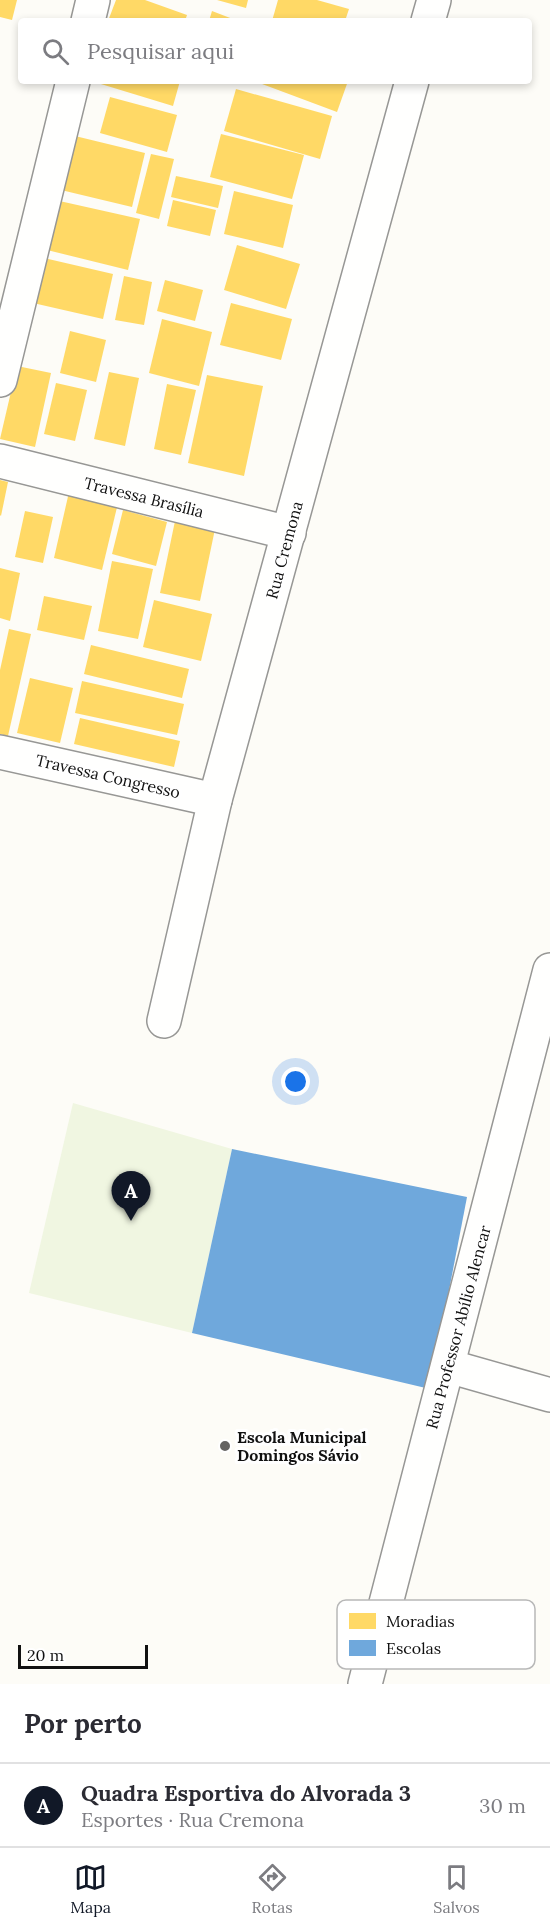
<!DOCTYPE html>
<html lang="pt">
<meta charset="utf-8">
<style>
body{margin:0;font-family:Lora,serif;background:#f7f7f7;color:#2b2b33}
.scale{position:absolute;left:18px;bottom:15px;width:130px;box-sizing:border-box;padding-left:6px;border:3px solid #111;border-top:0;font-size:16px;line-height:21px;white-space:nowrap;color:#111;-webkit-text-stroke:4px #fff;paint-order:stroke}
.you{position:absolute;left:296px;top:1082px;width:21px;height:21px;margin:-15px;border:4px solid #fff;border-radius:50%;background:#1a73e8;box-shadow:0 0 0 9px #1a73e833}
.badge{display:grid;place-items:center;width:39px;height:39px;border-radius:50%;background:#111827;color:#fff;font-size:20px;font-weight:700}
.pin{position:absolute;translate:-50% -50px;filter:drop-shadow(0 2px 3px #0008)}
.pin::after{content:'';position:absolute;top:32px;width:21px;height:18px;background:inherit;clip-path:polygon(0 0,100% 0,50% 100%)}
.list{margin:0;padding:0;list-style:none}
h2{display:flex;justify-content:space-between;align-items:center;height:78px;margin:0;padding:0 24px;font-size:26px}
h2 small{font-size:20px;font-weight:400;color:#7c7c81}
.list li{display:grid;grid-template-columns:39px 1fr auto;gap:18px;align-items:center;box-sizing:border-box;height:84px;padding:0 24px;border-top:2px solid #e1e1e2}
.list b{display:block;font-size:22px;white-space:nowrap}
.list p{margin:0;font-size:20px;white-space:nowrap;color:#7c7c81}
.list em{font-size:20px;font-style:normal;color:#7c7c81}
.icon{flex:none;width:33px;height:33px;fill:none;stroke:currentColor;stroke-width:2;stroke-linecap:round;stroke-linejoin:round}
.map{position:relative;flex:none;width:550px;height:1684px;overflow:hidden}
.search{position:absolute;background:#fff;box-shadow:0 3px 9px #0003;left:18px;right:18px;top:18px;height:66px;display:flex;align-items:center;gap:15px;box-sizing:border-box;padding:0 21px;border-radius:6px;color:#7c7c81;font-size:22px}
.sheet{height:162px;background:#fff}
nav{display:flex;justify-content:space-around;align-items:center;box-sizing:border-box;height:84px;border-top:2px solid #e1e1e2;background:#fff;font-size:16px;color:#7c7c81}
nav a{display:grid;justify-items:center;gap:3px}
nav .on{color:#111827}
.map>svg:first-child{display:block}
.pitch{fill:#f0f6e1}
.homes{fill:#ffd966}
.schools{fill:#6fa8dc}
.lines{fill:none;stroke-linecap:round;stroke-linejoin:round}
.minor-casing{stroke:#979795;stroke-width:36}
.tertiary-casing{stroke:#979795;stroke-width:36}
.minor{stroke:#fffffe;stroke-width:33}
.tertiary{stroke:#fffffe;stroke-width:33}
.poi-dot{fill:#646362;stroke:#fff;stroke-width:2}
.labels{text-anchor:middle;stroke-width:6;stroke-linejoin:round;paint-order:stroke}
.street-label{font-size:16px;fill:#111;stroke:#fff}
.poi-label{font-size:16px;font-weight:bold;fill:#111;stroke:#fff;text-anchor:start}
.key{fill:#fff;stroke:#b8b8b8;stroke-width:1.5}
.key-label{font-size:16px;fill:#111}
</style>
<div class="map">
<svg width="550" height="1684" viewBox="0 0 550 1684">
<rect width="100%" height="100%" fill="#fdfcf7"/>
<!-- pitch -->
<path class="pitch" d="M73,1103L232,1149L192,1333L29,1293Z"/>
<!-- homes -->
<g class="homes">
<path d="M0,0H17L12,20L0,17Z"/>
<path d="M116,0H145L187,15L185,21H108Z"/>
<path d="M217,0H248L246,8Z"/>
<path d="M278,0H317L349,9L345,21H272Z"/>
<path d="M212,11L238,21H209Z"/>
<path d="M91,81H180L173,106Z"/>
<path d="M254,81H348L337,112Z"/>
<path d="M236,89L332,116L320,159L224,131Z"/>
<path d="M110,97L177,115L167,152L100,133Z"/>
<path d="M221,134L304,155L292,199L210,177Z"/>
<path d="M75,136L145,153L132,207L61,190Z"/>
<path d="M151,154L174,159L159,219L136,213Z"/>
<path d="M176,176L223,186L218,208L171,197Z"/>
<path d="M234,191L293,205L283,248L224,234Z"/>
<path d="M55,200L140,219L128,270L43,249Z"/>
<path d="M173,200L216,210L210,236L167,226Z"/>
<path d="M237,245L300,264L286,309L224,290Z"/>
<path d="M44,258L113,274L103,319L33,303Z"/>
<path d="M124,276L152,282L144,325L115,320Z"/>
<path d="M165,280L203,290L195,321L157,311Z"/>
<path d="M231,303L292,319L281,360L220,345Z"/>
<path d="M162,319L212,332L199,386L149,373Z"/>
<path d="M70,331L106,340L96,382L60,373Z"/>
<path d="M17,366L51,373L35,447L0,439Z"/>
<path d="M109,372L139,378L125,446L94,439Z"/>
<path d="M207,375L263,386L244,476L188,463Z"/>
<path d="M56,383L87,390L75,441L44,434Z"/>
<path d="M167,384L196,390L181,455L154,449Z"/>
<path d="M0,480L8,482L1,516L0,515Z"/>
<path d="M69,492L118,503L102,570L54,558Z"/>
<path d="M123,510L167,522L156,566L112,554Z"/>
<path d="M25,511L53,517L43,563L15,557Z"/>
<path d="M175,521L215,529L200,601L160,593Z"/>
<path d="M112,561L153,569L138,639L98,631Z"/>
<path d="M0,568L20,573L10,621L0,618Z"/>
<path d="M44,596L92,606L84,640L37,630Z"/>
<path d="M154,600L212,614L201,661L143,647Z"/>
<path d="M9,629L31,634L8,736L0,734V670Z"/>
<path d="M91,645L189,669L182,698L84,674Z"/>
<path d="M30,678L73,688L60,743L17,733Z"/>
<path d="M82,681L184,704L177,735L75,713Z"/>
<path d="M80,718L180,741L174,767L74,744Z"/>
</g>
<!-- schools -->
<path class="schools" d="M232,1149L467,1197L430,1389L192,1333Z"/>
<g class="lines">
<!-- minor casing -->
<g class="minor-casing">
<g id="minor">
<path d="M88,21L93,0"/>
<path d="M428,21L434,0"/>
<path d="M0,380L73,81"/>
<path d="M0,461L289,533"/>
<path d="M0,752L215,800"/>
<path d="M164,1021L215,800L412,81"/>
<path d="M448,1366L550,1395"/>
</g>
</g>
<!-- tertiary casing -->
<g class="tertiary-casing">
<path id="tertiary" d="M365,1684L550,970"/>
</g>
<!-- minor -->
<use href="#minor" class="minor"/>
<!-- tertiary -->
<use href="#tertiary" class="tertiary"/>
</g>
<!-- markers -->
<circle class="poi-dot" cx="225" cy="1446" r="6"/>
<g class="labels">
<!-- street labels -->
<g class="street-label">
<text transform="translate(144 497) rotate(14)" y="6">Travessa Brasília</text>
<text transform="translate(284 550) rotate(-75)" y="6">Rua Cremona</text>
<text transform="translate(108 776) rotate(13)" y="6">Travessa Congresso</text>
<text transform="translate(458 1327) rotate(-75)" y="6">Rua Professor Abílio Alencar</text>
</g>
<!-- poi labels -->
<g class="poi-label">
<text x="237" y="1443">Escola Municipal<tspan x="237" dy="18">Domingos Sávio</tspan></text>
</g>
</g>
<!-- legend -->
<rect x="337" y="1600" width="198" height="69" rx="9" class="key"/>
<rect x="349" y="1613" width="27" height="16" fill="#ffd966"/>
<rect x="349" y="1640" width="27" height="16" fill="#6fa8dc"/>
<g class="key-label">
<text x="386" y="1627">Moradias</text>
<text x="386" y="1654">Escolas</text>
</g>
</svg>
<div class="scale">20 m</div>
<div class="you"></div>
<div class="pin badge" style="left:131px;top:1221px">A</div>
<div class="search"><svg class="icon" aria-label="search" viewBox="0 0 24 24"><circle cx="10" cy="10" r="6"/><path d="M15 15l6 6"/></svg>Pesquisar aqui</div>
</div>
<section class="sheet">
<h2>Por perto<small></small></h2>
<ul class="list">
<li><span class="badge">A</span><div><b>Quadra Esportiva do Alvorada 3</b><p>Esportes · Rua Cremona</p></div><em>30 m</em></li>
</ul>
</section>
<nav>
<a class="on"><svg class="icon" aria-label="map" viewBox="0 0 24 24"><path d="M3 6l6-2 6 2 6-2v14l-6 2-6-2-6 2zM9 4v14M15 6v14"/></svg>Mapa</a>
<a><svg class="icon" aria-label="directions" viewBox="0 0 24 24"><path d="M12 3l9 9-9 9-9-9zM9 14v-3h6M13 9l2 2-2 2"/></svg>Rotas</a>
<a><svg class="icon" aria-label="saved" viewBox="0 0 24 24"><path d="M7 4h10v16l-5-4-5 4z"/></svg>Salvos</a>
</nav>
